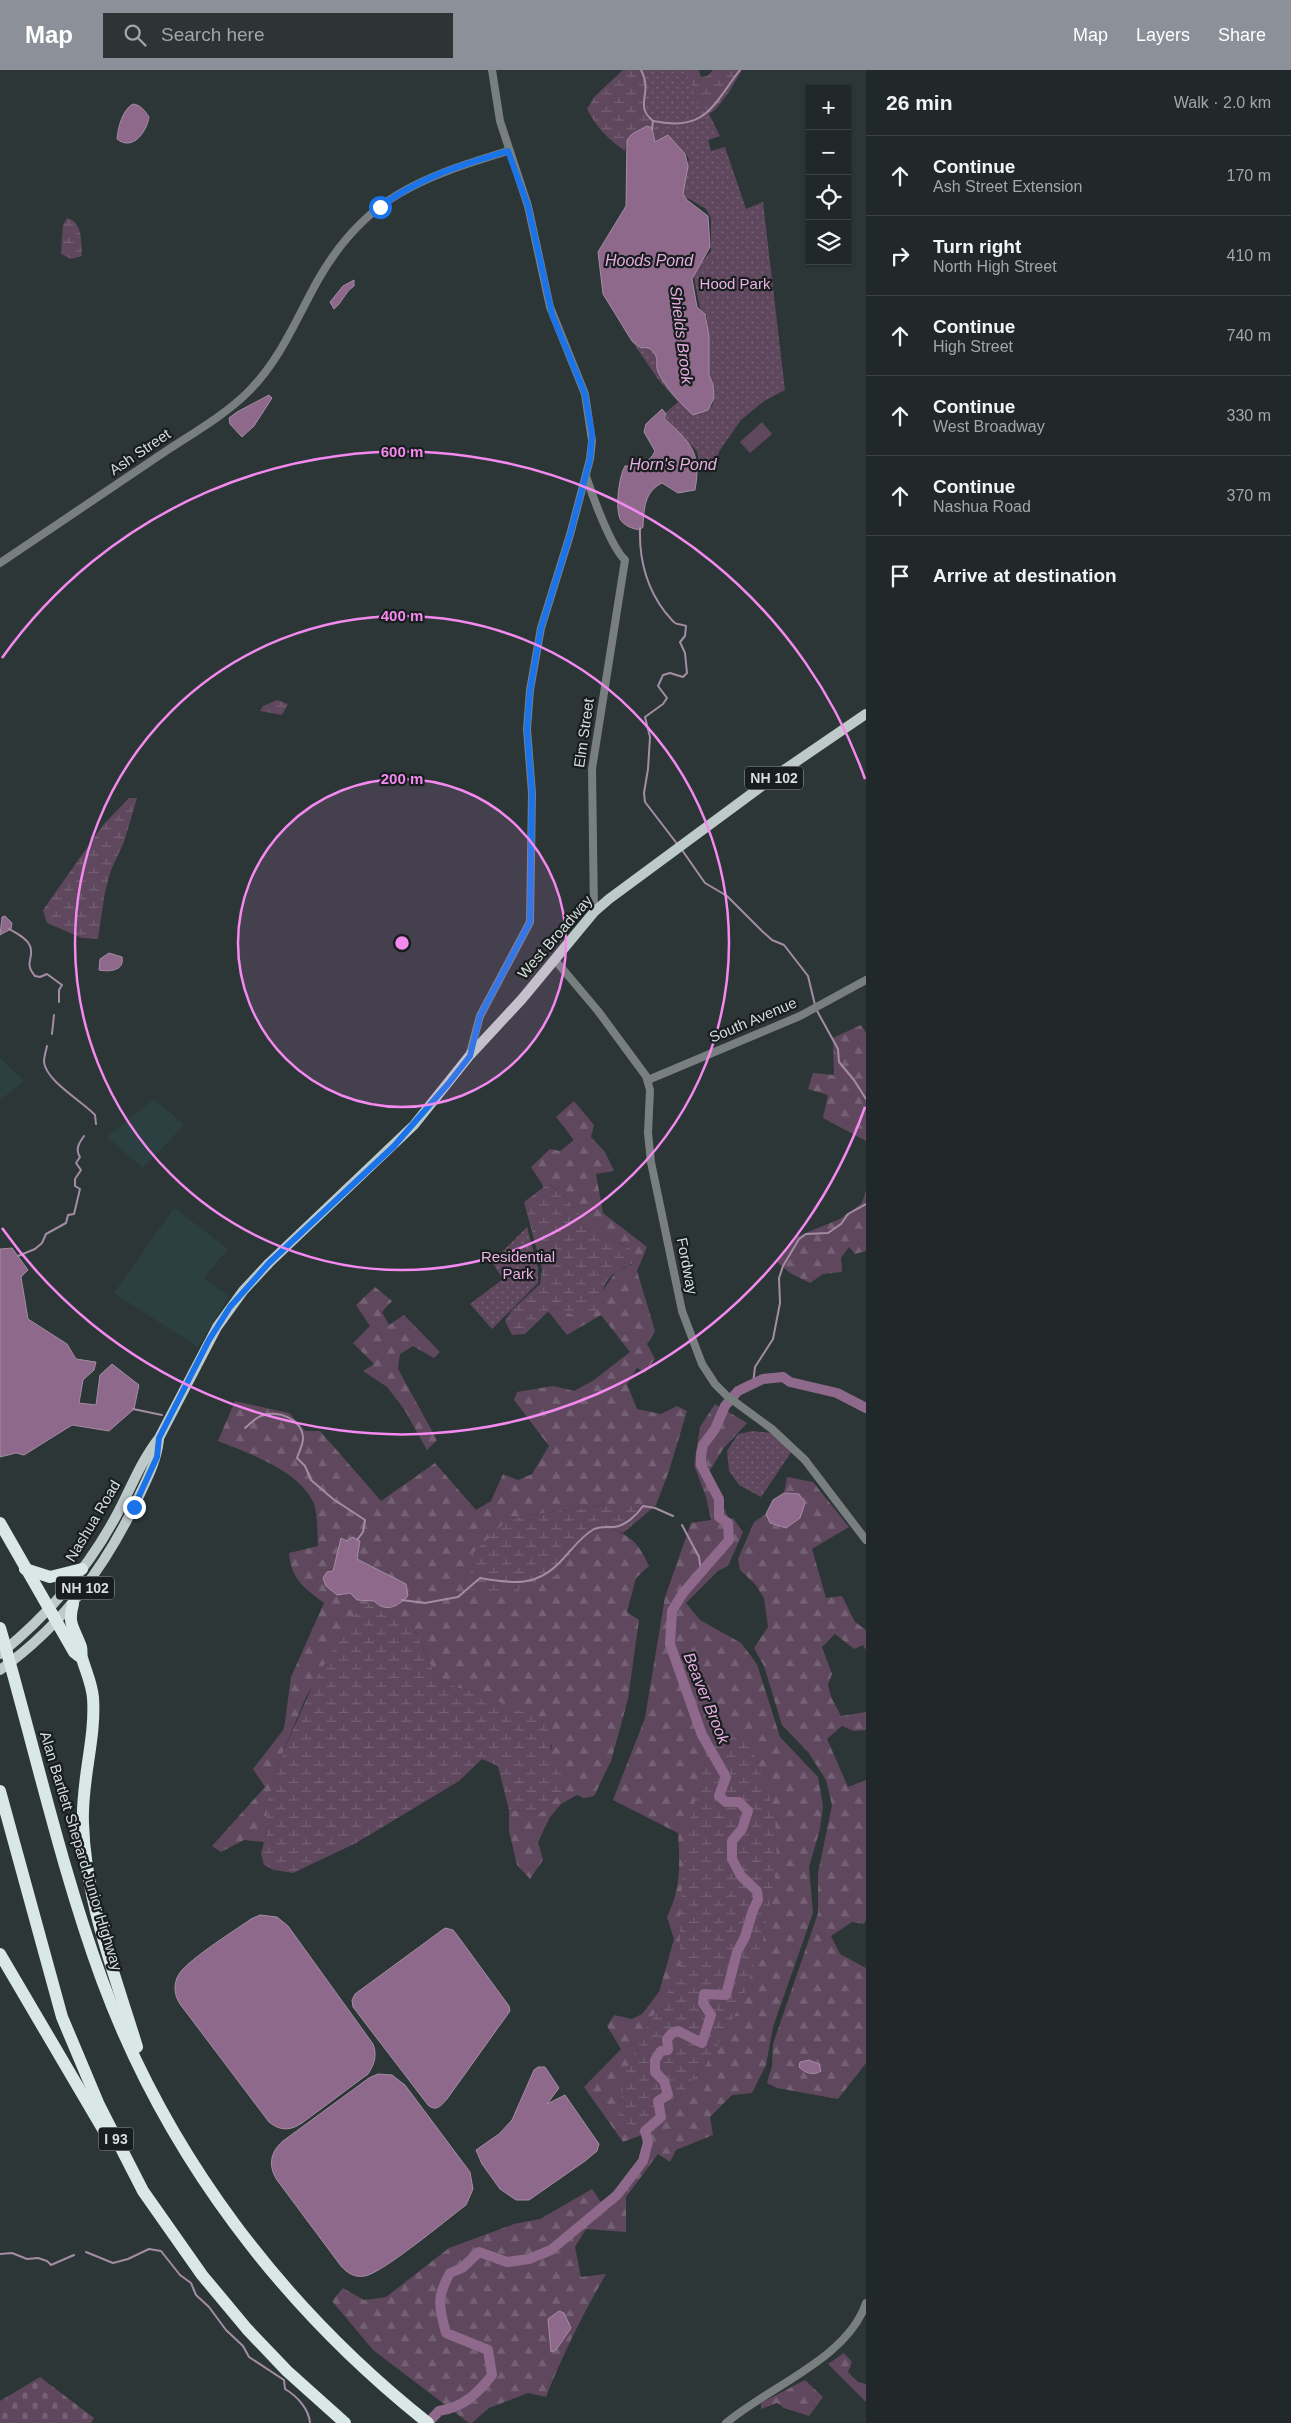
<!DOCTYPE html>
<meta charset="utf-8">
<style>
body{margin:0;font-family:Helvetica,sans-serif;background:#2d3435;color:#f1f3f6}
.controls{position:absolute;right:15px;top:15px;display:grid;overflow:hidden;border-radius:0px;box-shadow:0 1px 4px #0004}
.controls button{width:45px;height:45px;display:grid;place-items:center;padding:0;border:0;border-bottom:1px solid #3e4446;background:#212829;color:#f1f3f6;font:25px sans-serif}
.stop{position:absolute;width:15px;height:15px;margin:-11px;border:4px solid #1a73e8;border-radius:50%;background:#fff}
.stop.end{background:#1a73e8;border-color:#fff;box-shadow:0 1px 5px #0008}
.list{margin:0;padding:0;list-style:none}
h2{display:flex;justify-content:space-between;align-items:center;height:65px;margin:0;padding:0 20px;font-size:21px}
h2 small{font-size:16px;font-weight:400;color:#a2a6a8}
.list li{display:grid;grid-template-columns:32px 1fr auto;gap:15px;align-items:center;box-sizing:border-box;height:80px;padding:0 20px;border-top:1px solid #3e4446}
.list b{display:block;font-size:19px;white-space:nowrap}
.list p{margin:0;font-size:16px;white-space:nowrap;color:#a2a6a8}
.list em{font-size:16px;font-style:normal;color:#a2a6a8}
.icon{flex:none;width:28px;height:28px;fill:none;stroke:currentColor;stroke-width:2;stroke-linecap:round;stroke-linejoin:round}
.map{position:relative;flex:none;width:866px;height:2353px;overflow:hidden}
header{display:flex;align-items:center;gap:30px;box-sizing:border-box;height:70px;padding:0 25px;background:#8c9099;color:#fff}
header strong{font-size:24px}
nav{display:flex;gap:28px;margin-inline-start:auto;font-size:18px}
.search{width:350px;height:45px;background:#2d3435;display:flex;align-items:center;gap:12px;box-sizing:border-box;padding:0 18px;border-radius:0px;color:#a2a6a8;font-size:19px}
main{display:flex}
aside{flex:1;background:#212829}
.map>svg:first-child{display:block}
.built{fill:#2d4041}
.grass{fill:#5f475d}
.forest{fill:url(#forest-firs)}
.wetland{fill:url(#wetland-marsh)}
.cemetery{fill:url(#cemetery-stones)}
.park{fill:url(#park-dots)}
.water{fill:#8e698b;stroke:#a48ca4}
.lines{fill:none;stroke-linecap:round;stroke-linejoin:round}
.stream{stroke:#a48ca4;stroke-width:2}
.river{stroke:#8e698b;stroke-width:10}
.tertiary{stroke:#797f7f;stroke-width:8}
.primary{stroke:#bec9c9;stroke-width:10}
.motorway{stroke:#d9e7e7;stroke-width:12}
.route{stroke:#1a73e8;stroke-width:6}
.ring{fill:none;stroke:#f489f0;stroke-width:2.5}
.labels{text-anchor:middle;stroke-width:4.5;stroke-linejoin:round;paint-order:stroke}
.shield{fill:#181d1d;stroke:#9da3a3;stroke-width:1}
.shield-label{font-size:14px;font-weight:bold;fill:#d6dddd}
.park-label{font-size:15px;fill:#ebb1e7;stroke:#181d1d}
.street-label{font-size:15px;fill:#d6dddd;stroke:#181d1d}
.water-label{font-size:16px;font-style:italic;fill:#e7ade3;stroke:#181d1d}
.centre{fill:#f489f0;stroke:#181d1d;stroke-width:2.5}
.ring-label{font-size:15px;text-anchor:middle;font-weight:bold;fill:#f489f0;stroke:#181d1d;stroke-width:4.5;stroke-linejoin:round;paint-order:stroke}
</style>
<header>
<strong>Map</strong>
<div class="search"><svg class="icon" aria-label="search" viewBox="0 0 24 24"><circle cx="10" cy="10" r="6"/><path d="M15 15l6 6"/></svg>Search here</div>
<nav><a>Map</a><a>Layers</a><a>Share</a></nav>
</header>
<main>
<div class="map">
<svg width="866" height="2353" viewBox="0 0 866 2353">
<defs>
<pattern id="forest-firs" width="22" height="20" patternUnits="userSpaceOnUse" patternTransform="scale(1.25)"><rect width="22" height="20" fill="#5f475d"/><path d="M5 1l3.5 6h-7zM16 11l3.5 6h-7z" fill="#756174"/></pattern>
<pattern id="wetland-marsh" width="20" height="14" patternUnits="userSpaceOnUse" patternTransform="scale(1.25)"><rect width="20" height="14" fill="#5f475d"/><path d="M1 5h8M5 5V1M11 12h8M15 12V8" fill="none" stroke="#756174"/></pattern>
<pattern id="cemetery-stones" width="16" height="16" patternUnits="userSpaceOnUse" patternTransform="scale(1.25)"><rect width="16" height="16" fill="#5f475d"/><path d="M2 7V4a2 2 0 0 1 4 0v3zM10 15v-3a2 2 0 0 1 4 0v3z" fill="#756174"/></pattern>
<pattern id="park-dots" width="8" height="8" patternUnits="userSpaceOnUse" patternTransform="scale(1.25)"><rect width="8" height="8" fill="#5f475d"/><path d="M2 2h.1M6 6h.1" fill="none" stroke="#756174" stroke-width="1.8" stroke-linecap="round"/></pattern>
</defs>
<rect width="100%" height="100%" fill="#2c3637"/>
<!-- built -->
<g class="built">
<path d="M0,988L24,1011L0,1030Z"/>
<path d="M154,1029L184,1055L143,1098L107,1067Z"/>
<path d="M174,1138L228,1179L203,1208L229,1226L198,1277L114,1223Z"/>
</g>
<!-- grass -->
<path class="grass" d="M762,352L772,364L750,383L740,372Z"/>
<!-- forest -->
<g class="forest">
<path d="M861,955L866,963V1071L823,1048L828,1025L808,1019L813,1003L834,1005L833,968Z"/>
<path d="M574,1031L594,1055L591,1067L605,1082L614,1101L596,1104L603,1143L647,1177L637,1201L655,1261L647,1274L655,1289L645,1303L637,1298L627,1314L637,1339L661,1344L677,1336L687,1341L669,1401L656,1435H605L509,1448L555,1506L582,1468L605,1457C631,1465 638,1472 649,1496L636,1508L627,1542L639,1550L628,1629L611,1691L594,1726L584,1728L577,1725L561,1734L550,1747L538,1772L543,1790L530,1809L517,1795L509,1761V1740L542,1742L552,1675L482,1624L458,1618L435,1605L412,1554L327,1591L306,1627L283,1682L267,1733V1761L264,1772L244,1770L221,1782L212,1776L265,1717L253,1699L284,1659L291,1607L324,1533C305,1518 291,1510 289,1483L318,1476C317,1464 318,1445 314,1434C301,1401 248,1383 218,1371L235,1331L289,1343L305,1361H320L381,1431L435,1393L476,1440L491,1431L503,1404L518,1410L532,1404L549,1376L514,1330L517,1322L553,1316L574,1321L594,1310L630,1282L601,1245L567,1265L548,1241L553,1237L574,1245L600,1224L616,1202L633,1194L634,1180L605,1167L591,1157L574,1137L549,1113L544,1117L531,1097L550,1079L560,1081L574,1070L556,1047Z"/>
<path d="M866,1120V1181L855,1184L849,1177L841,1188L842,1202L823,1204L810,1213L790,1203L777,1192L796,1167L840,1149L862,1133Z"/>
<path d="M375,1217L392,1231L382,1242L389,1255L404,1245L440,1282L434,1288L413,1276L400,1284L398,1299L437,1370L427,1380L404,1339L387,1317L363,1301L374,1294L353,1273L370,1256L356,1235Z"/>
<path d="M715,1334L747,1353L723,1379L709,1402L729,1450L733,1448L743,1462L728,1496L718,1501L686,1533L700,1550L741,1573L757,1594L780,1667L818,1707L823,1736L820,1759L809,1797L813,1843L773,1957L766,1995L752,2023L732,2025L710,2047L713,2065L676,2080L670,2092L658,2084L626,2127V2162L586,2159L575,2177L581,2207L606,2204C583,2244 563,2284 546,2327L528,2323L489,2338L472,2353H469L373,2280L332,2231L343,2218L364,2230L386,2227L449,2178L514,2154L540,2149L592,2119L605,2138L619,2127L638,2100L651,2060L707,1993L716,1649L696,1732L680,1843L681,1902L648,1955L639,2066L623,2072L584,2017L621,1979L607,1956L614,1945L632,1949L642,1944L659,1922L674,1869L667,1847C681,1818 680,1795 678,1763L613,1730L645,1648L665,1527L691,1453L711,1450L706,1427L694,1395L700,1357Z"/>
<path d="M787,1407L813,1412L849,1457L812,1479L826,1528L842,1526L855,1552L866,1560V1580L863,1575L854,1579L835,1564L822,1577L832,1604L828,1615L831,1627L841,1646L866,1642V1660L854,1661L842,1656L827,1669L848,1717L866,1710V1850L864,1854L852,1852L831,1866L840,1884L866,1898V1993L838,2029L777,2018L767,2013L772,1996L773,1974L818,1843V1803L832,1735L826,1710L808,1682L782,1655L764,1596L754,1578L768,1557L764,1528L755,1514L740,1500L738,1489L754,1452L766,1444L770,1453L799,1424L784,1423Z"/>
<path d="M844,2283L852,2292L848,2302L858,2312L866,2314V2332L828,2294Z"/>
<path d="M805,2310L823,2327L809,2346L784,2338L777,2333L761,2339V2333Z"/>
</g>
<!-- wetland -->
<g class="wetland">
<path d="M623,0H699L701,7L707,6L713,0H742L729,22L716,39L709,44L690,70L685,84L668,66L655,72L643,59C631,64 627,68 625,81C608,69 597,58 587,39L595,26Z"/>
<path d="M67,148C83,152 81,172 82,186L71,189L61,184L63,155Z"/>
<path d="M277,630L288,634L282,645L260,641L263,636Z"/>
<path d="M129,728H137L124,772L111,800L105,822L98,869L82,868L47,853L43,840L103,755Z"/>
<path d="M549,1113L574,1137L591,1156L605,1167L634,1180L638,1190C631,1195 624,1197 617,1202C603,1210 600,1225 600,1240L574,1245L553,1237L525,1264L512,1265L505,1251L512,1240L540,1214L542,1199L524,1132Z"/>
<path d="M605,1435H656L623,1463L605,1457L582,1468L555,1506L510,1523L470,1520L471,1485L509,1448Z"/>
<path d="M369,1534L399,1543L412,1554L435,1605L458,1618L482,1624L543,1651L551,1662V1687L562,1696L563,1721L542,1742L509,1740L498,1696L482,1689L459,1711L356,1773L293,1803L274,1800L264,1795L261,1784L267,1761V1733L283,1682L316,1608L355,1544Z"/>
<path d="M715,1649L749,1669L775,1743L777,1795L763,1870L741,1934L707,1993L651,2060L639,2066V2062L618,2047L626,2000L648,1955L680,1902V1843L686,1767Z"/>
</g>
<!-- cemetery -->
<path class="cemetery" d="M40,2307L94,2348L91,2353H0V2331Z"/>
<!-- park -->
<g class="park">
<path d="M641,0H687L699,39L706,38L720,66L708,70L711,81L725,77L746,139L763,132L785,320L764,331L741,350L720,380L715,393L701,402L697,381L664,347L665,343L678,332L658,309L622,257L640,276L651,278L654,281L684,334L694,345L712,336L714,329L709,311L707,247L700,238L694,207L697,198L711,181V148L706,139L681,124L689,89C684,78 669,69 658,67L657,58L649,54L650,47C641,37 644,33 646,20C648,14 643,6 641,0Z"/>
<path d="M527,1157L538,1199V1213L492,1259L470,1234L503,1209L492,1192Z"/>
<path d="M753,1361L772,1363L792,1381L761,1427L739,1415L729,1401L727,1381L738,1364Z"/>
</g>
<!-- water -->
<g class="water">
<path d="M133,34C141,35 145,41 149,47C147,61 133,82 117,69C118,58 122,40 133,34Z"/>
<path d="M647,56L652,58L655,72L668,65L685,84L688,96L683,124L687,130L708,146L710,177L692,209L697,237L705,244L709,266V305L713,315L714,328L708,340L693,345C680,333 666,318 658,302C655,295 659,289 654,283C651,278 647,277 641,278L632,271L603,224L598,182L626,136L627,70L632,64Z"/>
<path d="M354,210V216C345,222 342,233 334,239L330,232L343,216Z"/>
<path d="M269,325L272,328L254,356L242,367L230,354L229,348L237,342Z"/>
<path d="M662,339L666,344L664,348C690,372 702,382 695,420L678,423L662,413C644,422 644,439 643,457L640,460C633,459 624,456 620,449C615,437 619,406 625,396C639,396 649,394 655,381L644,362L646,354Z"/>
<path d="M5,846L12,853L11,859L0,865L2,847Z"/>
<path d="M109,883L122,887C125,901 109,902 99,900L100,889Z"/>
<path d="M12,1178L28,1200L21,1207L28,1249L67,1274L76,1289L96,1292L94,1300L83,1310L79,1333L96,1335L100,1305L112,1294L139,1315L134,1339L109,1361L72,1355L24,1385L16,1383L0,1387V1179Z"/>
<path d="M784,1423L799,1424L805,1433L800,1448L786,1458L770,1453L766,1444L773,1430Z"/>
<path d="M353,1467L360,1471L357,1489L406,1514L408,1526C397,1537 386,1543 374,1531L357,1530L350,1523L337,1525L326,1516L323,1508L327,1502L333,1501L341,1468L347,1471Z"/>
<path d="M260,1845L277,1847L288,1856L373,1974C377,1984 375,1994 368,2004L302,2053C290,2061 280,2061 269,2052L180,1934C174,1925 173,1914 179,1904C189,1889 234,1861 251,1849Z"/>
<path d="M445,1858L453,1860L457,1865L509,1936L510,1941L447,2029C441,2036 436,2042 428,2035L353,1937L352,1930L355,1924Z"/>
<path d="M809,1990L819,1994L821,2001C813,2006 805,2003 799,1997L800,1992Z"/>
<path d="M538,1997H545L559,2018L547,2034L565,2025L599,2074L597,2081L585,2091L529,2130H516L500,2119L482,2094L476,2080L499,2064L512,2050L534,2000Z"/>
<path d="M378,2004L392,2005L405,2015L470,2102L473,2119L466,2135C446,2150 384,2202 365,2206C355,2208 347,2203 341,2196L277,2110C268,2096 270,2082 283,2071L369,2008Z"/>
<path d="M559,2241L564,2243L571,2258L556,2280L551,2282L548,2249Z"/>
</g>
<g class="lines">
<!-- stream -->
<g class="stream">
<path d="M641,0C654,23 633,35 653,51L652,59"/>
<path d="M653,51C706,62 712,36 740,0"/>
<path d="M640,458C639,489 646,517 665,542C668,545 672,551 675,553C678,555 682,554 686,556L685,566L680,572L685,583L687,603L683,607L670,603L663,605L658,616L667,628L663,634L645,647L650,667L648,699L644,723L645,732L678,775"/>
<path d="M682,780L705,813L727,826L762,861L772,870L784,875L791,884L808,906L815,935"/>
<path d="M9,859C16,863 27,868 30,876C35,888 23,892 35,906L40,907L47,904L62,915L59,920V932"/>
<path d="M816,939L838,979L839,992L854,1010L866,1029"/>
<path d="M52,964L54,945"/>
<path d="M47,976C46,981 44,986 44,992C46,1011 82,1031 95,1045L96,1054"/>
<path d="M18,1186L35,1179L42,1173L46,1164L66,1153L68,1145L74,1144L80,1119L75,1116V1109L81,1100L76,1093L80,1087C75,1079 79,1073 84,1066"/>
<path d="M753,1314L755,1297L773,1269L780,1233L779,1208L783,1196L799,1169L806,1164L828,1163L841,1154L848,1144L866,1134"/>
<path d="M133,1339L162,1345"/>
<path d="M245,1358C250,1354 255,1348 261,1346C277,1339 303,1349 303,1369C303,1374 299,1382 297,1388L305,1396L311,1410L333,1429L365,1450L363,1462L357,1470"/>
<path d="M682,1455L699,1487L701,1501"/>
<path d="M402,1530L425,1533L458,1527L480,1508C513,1514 537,1517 561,1491C573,1479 579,1468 594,1459C601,1456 606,1457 613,1457C624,1457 637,1445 643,1436L655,1438L673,1446"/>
<path d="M86,2182L113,2193L128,2189L149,2179L161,2181L180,2205L191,2213L196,2225L209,2237L226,2260L243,2276L249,2287L284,2310L285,2319C297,2326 309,2339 310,2353"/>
<path d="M0,2184L12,2183L27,2189L38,2188L47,2191L51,2195L74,2185"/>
</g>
<!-- river -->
<path class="river" d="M428,2353L439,2341C464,2337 477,2324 492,2305L488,2280L446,2263C439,2238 436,2227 450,2203L462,2198L479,2182L507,2192L529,2189L551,2180L617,2125L643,2091L648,2072L645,2061L661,2047L658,2031L668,2025L664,2011L655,2002V1990L661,1981L668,1980L667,1969L672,1963L678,1961L702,1973L711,1945L703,1933L704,1924L726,1925L737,1882L745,1867L753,1840L758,1830L757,1821L741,1806L732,1789V1771L742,1759L748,1741L739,1732H726L719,1726L726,1707L702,1665L670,1574L672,1541L683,1523L729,1470L728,1453L719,1447V1429L701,1395V1386L703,1375L715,1359L725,1336L738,1321L763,1309L783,1307L790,1312L837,1323L866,1338"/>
<!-- tertiary -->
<g class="tertiary">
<path d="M586,406C592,425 611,477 625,490L592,699L594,842"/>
<path d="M0,493C55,456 110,419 166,381C193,363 225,345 248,322C281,289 296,249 318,210C365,127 422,107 508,81"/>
<path d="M555,890L598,941L646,1006L650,1020L648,1063L651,1092L682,1241L702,1294L715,1314L727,1326L772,1359L805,1390L866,1470"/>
<path d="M470,983L480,946L530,852L532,723L527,659L530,620L541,558L570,465L590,389L592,371L585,324L550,237L528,136L500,51L492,0"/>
<path d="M648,1010L800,946L866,910"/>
<path d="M726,2353C770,2316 848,2288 866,2233"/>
</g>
<!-- primary -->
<g class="primary">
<path d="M0,1584C47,1546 86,1501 115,1448C130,1421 140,1392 159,1368L217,1257L243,1221L269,1193L414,1055L470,985L522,929L594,842L609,829L781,702L866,644"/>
<path d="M0,1600C63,1555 106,1496 139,1426C148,1407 157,1390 159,1369"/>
</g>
<!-- motorway -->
<g class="motorway">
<path d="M0,1453L74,1582L79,1586"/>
<path d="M25,1499L50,1507L82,1499"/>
<path d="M73,1534C67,1555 75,1559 81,1577C82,1581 81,1585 82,1588C86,1602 92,1614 93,1628C96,1669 81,1711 83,1753C85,1830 115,1904 137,1977"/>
<path d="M0,1558C34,1675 60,1795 102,1910C167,2086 282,2237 428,2353"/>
<path d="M0,1721L62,1947L99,2035L143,2121L202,2205L247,2259L287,2301L345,2353"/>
<path d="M0,1884L104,2061"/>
</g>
</g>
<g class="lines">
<!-- route -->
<path class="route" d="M134,1437L157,1387L159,1368L209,1270L230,1237L269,1193L394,1076L448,1014L470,986L480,946L530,852L532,722L527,659L530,620L541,558L570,465L590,389L592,365L585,324L552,244L528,136L508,81C462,95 419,107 380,137"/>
</g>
<!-- distance rings -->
<circle cx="402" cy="873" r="164" fill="#f489f0" fill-opacity=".12"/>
<g class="ring">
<circle cx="402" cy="873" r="164"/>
<circle cx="402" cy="873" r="327"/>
<path d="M865 1037A491 491 0 0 1 2 1158M2 588A491 491 0 0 1 865 709"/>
</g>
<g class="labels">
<!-- shield labels -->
<g class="shield">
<rect x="745" y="696.5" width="58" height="23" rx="4"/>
<rect x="56" y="1506.5" width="58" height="23" rx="4"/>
<rect x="98.5" y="2057.5" width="35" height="23" rx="4"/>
</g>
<g class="shield-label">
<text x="774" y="713">NH 102</text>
<text x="85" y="1523">NH 102</text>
<text x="116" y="2074">I 93</text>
</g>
<!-- park labels -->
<g class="park-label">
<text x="735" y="219">Hood Park</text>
<text x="518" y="1192">Residential<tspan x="518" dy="17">Park</tspan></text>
</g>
<!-- street labels -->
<g class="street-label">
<text transform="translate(140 382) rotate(-34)" y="5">Ash Street</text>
<text transform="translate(584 663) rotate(-82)" y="5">Elm Street</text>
<text transform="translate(555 867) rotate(-49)" y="5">West Broadway</text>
<text transform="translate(753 950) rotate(-23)" y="5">South Avenue</text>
<text transform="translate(687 1196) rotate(79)" y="5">Fordway</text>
<text transform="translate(93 1451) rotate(-59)" y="5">Nashua Road</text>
<text transform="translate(81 1781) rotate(73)" y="5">Alan Bartlett Shepard Junior Highway</text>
</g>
<!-- water labels -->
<g class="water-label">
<text x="649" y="196">Hoods Pond</text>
<text transform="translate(682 265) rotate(83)" y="6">Shields Brook</text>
<text x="673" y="400">Horn's Pond</text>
<text transform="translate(707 1628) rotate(68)" y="6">Beaver Brook</text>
</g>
</g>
<circle cx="402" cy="873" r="8" class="centre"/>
<g class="ring-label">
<text x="402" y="387">600 m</text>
<text x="402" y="551">400 m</text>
<text x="402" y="714">200 m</text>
</g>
</svg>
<div class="controls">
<button>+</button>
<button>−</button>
<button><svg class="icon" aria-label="locate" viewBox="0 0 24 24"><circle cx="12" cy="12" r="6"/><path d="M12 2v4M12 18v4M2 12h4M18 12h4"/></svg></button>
<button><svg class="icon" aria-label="layers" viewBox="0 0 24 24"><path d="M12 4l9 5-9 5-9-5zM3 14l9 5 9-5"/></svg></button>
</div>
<div class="stop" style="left:380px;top:137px"></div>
<div class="stop end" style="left:134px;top:1437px"></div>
</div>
<aside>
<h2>26 min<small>Walk · 2.0 km</small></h2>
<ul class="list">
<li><svg class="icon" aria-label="ahead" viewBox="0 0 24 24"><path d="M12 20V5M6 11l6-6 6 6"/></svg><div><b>Continue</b><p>Ash Street Extension</p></div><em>170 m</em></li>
<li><svg class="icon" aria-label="right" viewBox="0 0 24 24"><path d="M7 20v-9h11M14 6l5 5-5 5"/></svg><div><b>Turn right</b><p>North High Street</p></div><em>410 m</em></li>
<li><svg class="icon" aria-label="ahead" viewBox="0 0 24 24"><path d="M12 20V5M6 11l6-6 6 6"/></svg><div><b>Continue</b><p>High Street</p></div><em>740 m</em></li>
<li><svg class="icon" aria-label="ahead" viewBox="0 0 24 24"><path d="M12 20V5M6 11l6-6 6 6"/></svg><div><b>Continue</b><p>West Broadway</p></div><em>330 m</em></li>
<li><svg class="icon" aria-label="ahead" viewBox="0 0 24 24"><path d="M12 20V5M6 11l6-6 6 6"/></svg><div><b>Continue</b><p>Nashua Road</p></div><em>370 m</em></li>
<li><svg class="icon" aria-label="arrive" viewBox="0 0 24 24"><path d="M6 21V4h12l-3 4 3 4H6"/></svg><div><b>Arrive at destination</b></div></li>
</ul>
</aside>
</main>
